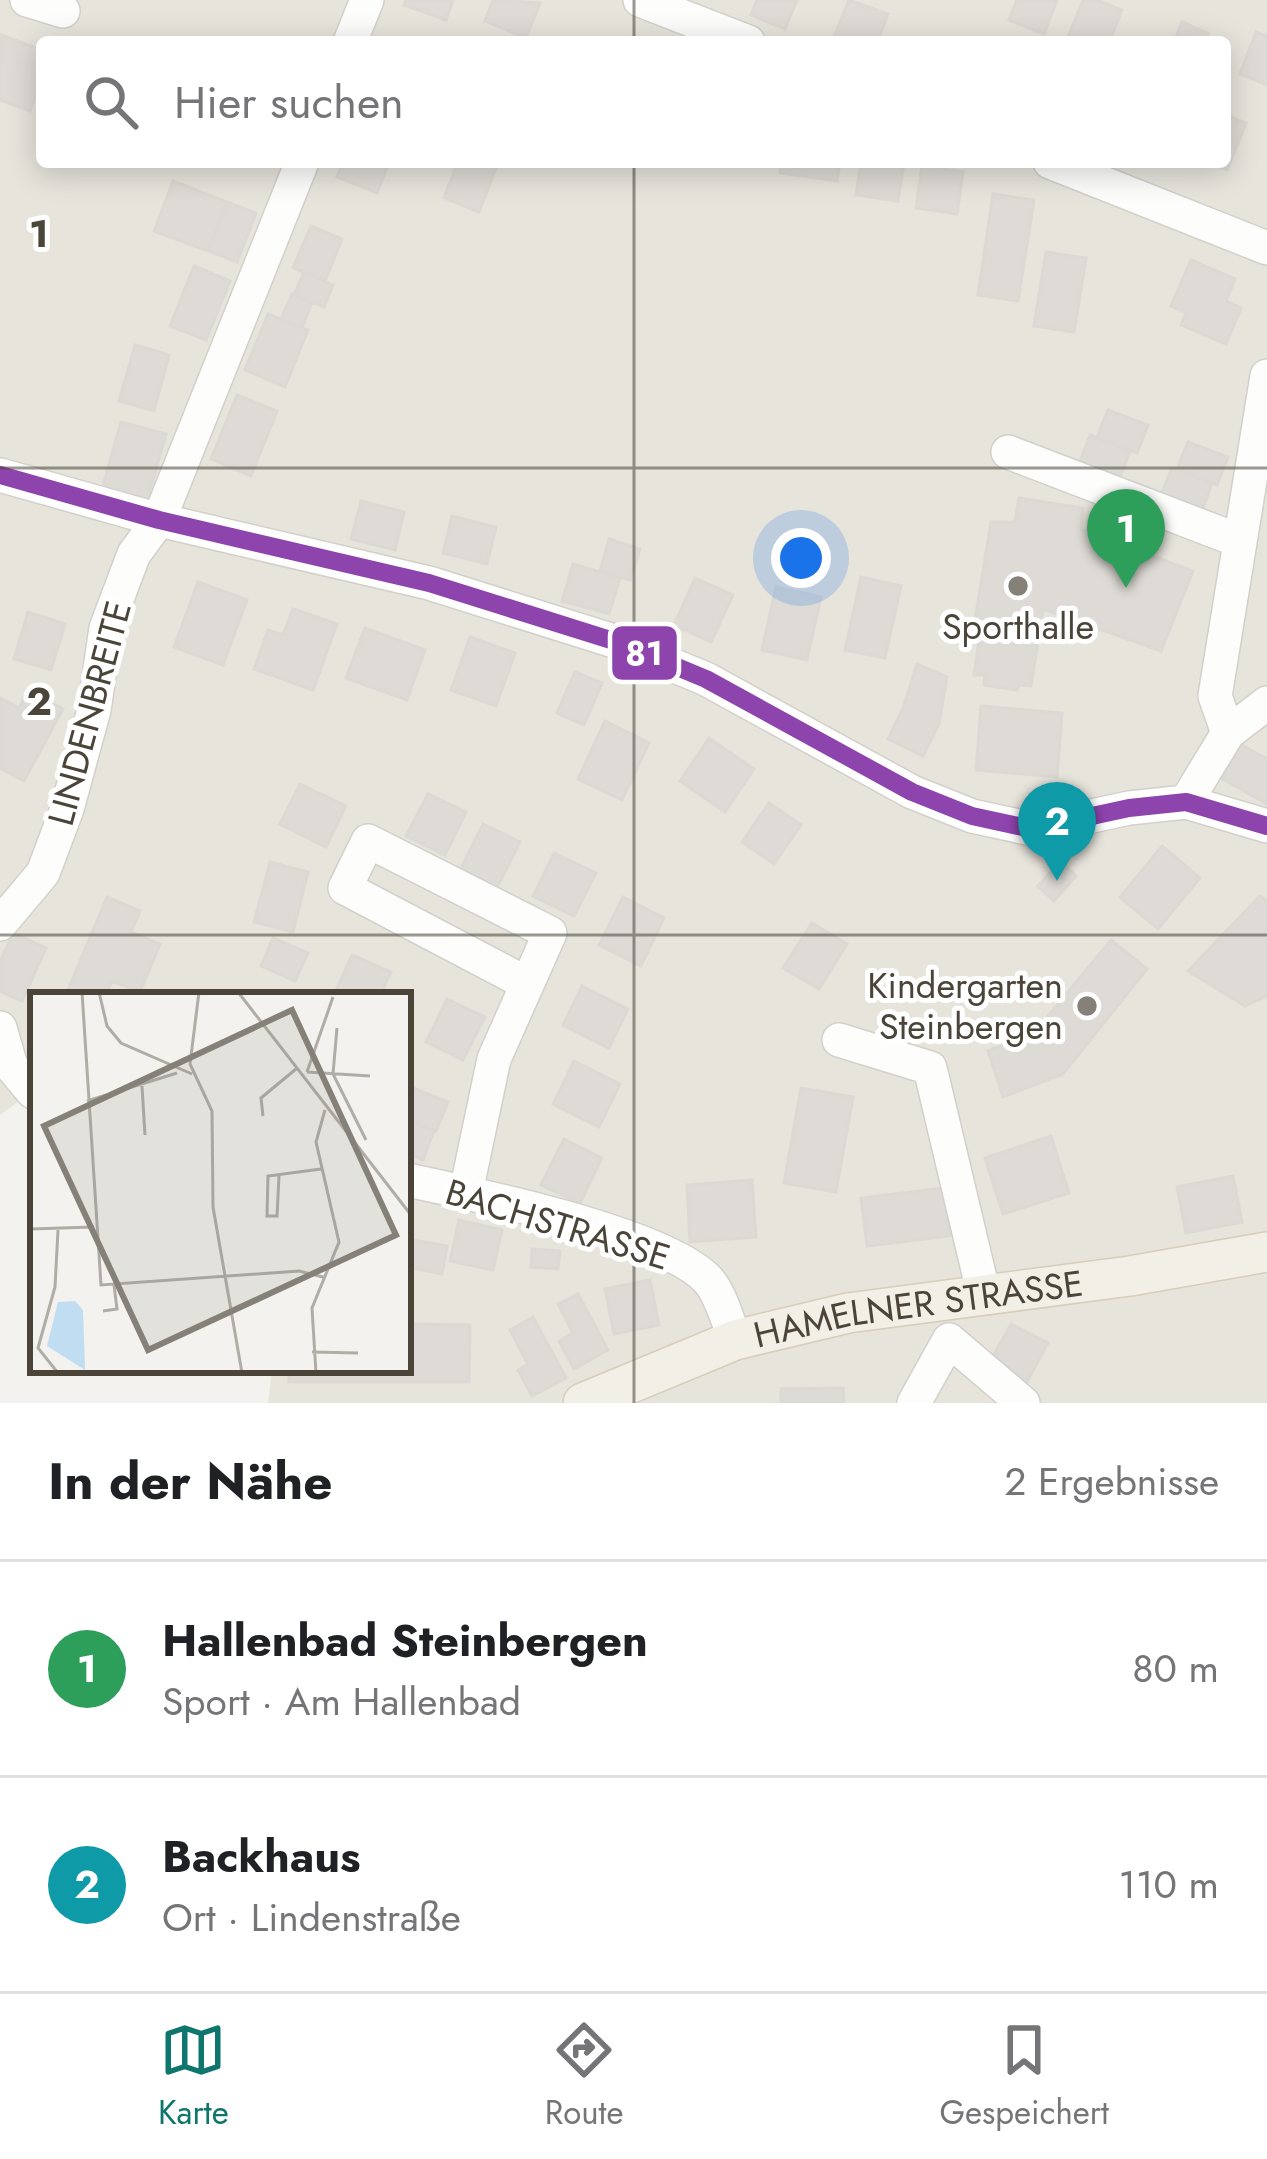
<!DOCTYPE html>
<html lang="de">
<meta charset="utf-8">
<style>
body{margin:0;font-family:Jost,sans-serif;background:#f2f2f2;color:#202124}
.you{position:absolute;left:801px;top:558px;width:42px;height:42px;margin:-30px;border:9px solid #fff;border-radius:50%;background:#1a73e8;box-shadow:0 0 0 18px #1a73e833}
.badge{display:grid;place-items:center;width:78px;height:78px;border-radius:50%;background:#0f766e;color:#fff;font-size:39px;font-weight:700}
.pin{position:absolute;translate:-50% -99px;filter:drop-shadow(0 3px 6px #0008)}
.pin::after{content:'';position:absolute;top:63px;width:42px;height:36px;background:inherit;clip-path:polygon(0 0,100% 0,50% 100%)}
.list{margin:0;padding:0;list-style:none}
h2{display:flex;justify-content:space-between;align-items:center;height:156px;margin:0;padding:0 48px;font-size:51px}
h2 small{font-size:39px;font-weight:400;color:#757577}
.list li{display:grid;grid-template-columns:78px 1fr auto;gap:36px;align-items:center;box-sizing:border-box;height:216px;padding:0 48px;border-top:3px solid #e0e0e0}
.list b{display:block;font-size:45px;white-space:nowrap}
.list p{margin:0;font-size:39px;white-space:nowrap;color:#757577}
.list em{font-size:39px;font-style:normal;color:#757577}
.icon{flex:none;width:66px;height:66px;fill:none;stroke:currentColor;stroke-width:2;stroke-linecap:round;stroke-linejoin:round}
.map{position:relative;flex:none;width:1267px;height:1403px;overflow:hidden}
.search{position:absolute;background:#fff;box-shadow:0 6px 30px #0003;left:36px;right:36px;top:36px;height:132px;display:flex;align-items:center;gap:30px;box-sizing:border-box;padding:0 42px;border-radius:12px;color:#757577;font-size:45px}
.sheet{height:588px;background:#fff}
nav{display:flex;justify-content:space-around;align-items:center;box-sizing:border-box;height:168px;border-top:3px solid #e0e0e0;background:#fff;font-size:33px;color:#757577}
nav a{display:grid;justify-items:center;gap:6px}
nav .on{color:#0f766e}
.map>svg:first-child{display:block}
</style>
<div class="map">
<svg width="1267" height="1403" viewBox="0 0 1267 1403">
<rect width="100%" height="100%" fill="#f4f2ee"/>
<path fill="#e7e4dc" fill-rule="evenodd" d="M0,0H1267V1403H268L272,1370H408V995H33V1102L22,1099L0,1115ZM42,42H1225V162H42Z"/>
<path fill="#dedbd6" stroke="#dcd9d4" stroke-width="3" d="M406,0H453L446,20L404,5Z
M493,0L540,3L526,38L485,21Z
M757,0H797L785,29L751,15Z
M849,0L888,14L877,42H832Z
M1017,0H1057L1044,34L1009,20Z
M1083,0H1097L1122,10L1109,42H1066Z
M1182,22L1208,33L1205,42H1174Z
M1256,32L1267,36V85L1240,74Z
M1,35L42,50V79L30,111L0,100Z
M1225,115L1246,123L1227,170L1207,162H1225Z
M343,162H389L377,193L337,177Z
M458,162H486L497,166L479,212L444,198Z
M781,162H840L837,181L780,173Z
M861,162H904L898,201L856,195Z
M922,166L963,172L957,214L916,208Z
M173,181L227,202L208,251L154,231Z
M993,194L1034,200L1018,301L978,295Z
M227,202L256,213L237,262L209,251Z
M311,226L342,239L325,281L293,268Z
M1046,252L1086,258L1074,332L1034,326Z
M1191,260L1235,279L1226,301L1241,308L1226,344L1181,325L1186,313L1171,306Z
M194,266L230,281L206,340L170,326Z
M304,272L333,285L324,307L294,295Z
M292,294L312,302L302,328L281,319Z
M268,314L308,330L285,387L245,370Z
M135,345L169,355L154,411L119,401Z
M237,395L277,411L251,476L211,459Z
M1108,410L1148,425L1137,453L1097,437Z
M121,422L166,434L147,501L102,489Z
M1090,435L1130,451L1120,478L1080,462Z
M1188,442L1228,457L1217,485L1177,469Z
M1172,468L1212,483L1202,511L1161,495Z
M1019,498L1083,508L1081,529L1193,571L1161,651L1043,609L1031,686L1019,685L1017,690L984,685L985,675H974L980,635L973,632L991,522H1015Z
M361,501L404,512L395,550L351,539Z
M452,516L496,527L487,564L443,553Z
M609,539L640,549L630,580L600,571Z
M573,564L620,578L609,614L562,601Z
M861,577L901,586L885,658L845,650Z
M695,578L733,595L711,642L674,625Z
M198,582L247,600L223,665L174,647Z
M776,587L821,597L807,660L762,650Z
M293,609L337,624L313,690L254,669L268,630L283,635Z
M28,612L65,624L51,670L14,659Z
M365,628L425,650L407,700L346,678Z
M470,637L515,653L496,706L451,690Z
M917,664L947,677L939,724L923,756L888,739L903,708Z
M575,672L602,683L584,725L557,713Z
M28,690L63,709L24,781L0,768V698L19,708Z
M981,706L1062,713L1057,777L976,770Z
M605,721L649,743L622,800L578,779Z
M709,738L754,769L725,812L680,781Z
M1240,744L1267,759V804L1221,778Z
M300,784L346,806L326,847L280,824Z
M428,794L466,812L445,855L406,836Z
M769,803L801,825L774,864L742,842Z
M483,824L520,842L497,888L460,870Z
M1162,846L1200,878L1158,929L1120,897Z
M554,853L596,873L574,916L533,896Z
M1061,861L1076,876L1054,901L1038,886Z
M270,862L308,872L293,932L254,922Z
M1260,896L1267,901V996L1245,1006L1188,971Z
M107,897L140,911L131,932L160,944L140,992L112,981L106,995H66Z
M623,897L664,918L641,966L599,945Z
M812,923L847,944L819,989L783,968Z
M13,933L46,948L22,1001L0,991V962Z
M273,938L308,953L295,981L261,966Z
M1111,940L1147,969L1063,1074L1003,1097L988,1051L1034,1033Z
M352,955L391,972L380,995H334Z
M582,986L628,1009L609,1048L563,1025Z
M447,999L485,1017L463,1060L426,1042Z
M574,1061L620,1084L599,1127L553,1104Z
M408,1086L448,1102L436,1131L408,1120Z
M801,1088L853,1097L836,1192L784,1183Z
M408,1120L434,1130L423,1160L408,1154Z
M1051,1136L1069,1193L1003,1214L985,1158Z
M564,1139L602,1158L580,1203L541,1185Z
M1233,1176L1242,1222L1186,1233L1177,1187Z
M752,1180L756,1237L690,1242L687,1185Z
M944,1188L950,1236L867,1246L861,1198Z
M459,1220L502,1230L493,1270L450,1261Z
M408,1239L447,1246L442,1274L408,1267Z
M532,1249L560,1251L558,1269L531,1267Z
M650,1280L659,1325L614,1334L605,1289Z
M578,1294L608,1350L574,1369L559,1341L573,1333L558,1304Z
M533,1317L566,1378L532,1396L518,1370L528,1364L510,1330Z
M408,1324L470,1325L469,1382H289V1370H408Z
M1011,1324L1048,1343L1027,1382L990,1362Z
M843,1388L844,1403H781V1389Z"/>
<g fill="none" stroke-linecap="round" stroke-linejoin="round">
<defs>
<path id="minor" d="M27,0L63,11
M640,0L748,42
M350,42L367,0
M1050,162L1267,248
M1008,452L1240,541
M0,475L159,520L429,583L617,642L706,679L912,792L972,816L1032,829L1129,808L1186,802L1267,826
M1228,733L1215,696L1267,376
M1186,802L1228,733L1267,703
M0,924L43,873L67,809L94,710L106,628L134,554L159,520L302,162
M0,1028L11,1066L33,1092
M839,1040L930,1068L984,1295
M408,1180C474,1194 666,1234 708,1280C721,1294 728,1322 735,1340
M466,1192L494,1059L550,933L368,841L345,888L526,983
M949,1340L1023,1403
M914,1403L949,1340"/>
<g id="major">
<path id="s1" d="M583,1403L735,1340L848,1313L1130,1276L1267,1252"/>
</g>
</defs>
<use href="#minor" stroke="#d2d0cb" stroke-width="36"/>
<use href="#major" stroke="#d6cebb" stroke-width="42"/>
<use href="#minor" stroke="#fdfdfc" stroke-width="33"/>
<use href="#major" stroke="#f2efe6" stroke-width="39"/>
<defs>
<path id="bus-1" d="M0,475L159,520L429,583L617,642L706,679L912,792L972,816L1032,829L1129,808L1186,802L1267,826"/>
</defs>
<use href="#bus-1" stroke="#fff" stroke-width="27"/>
<use href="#bus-1" stroke="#8e44ad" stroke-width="18"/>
</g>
<path fill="none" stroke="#4b4439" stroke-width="3" stroke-opacity="0.55" d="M634,0V42M634,162V1403M0,468H1267M0,935H1267"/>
<g fill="#868178" stroke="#fff" stroke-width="4.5">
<circle cx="1018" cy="586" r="12"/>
<circle cx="1087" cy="1006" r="12"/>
</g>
<g text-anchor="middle" stroke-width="10" stroke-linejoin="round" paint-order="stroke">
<g font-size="36" fill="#4b4439" stroke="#fff">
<text x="1018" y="639">Sporthalle</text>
<text x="1063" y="998" text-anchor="end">Kindergarten<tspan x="1063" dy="41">Steinbergen</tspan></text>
</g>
<g font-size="36" fill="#4b4439" stroke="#fff">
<text transform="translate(89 713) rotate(-75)" y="13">LINDENBREITE</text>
<text transform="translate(558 1224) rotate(17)" y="13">BACHSTRASSE</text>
<text dy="13" stroke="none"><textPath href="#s1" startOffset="351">HAMELNER STRASSE</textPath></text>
</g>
</g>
<g transform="translate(30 992)">
<rect width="381" height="381" fill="#f4f2ee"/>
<path d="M28,310L45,309L53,318L55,378L17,354Z" fill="#c0ddf1"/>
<path fill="none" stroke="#b0aca6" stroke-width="3" d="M52,0L71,293L269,279L293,285M69,0L77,34L91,51L162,82M169,0L160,72L182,119L183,215L212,381M208,0L381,223M307,36L303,82L336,148M277,80L303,5M277,80L340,84M112,94L115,143M57,109L147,81M233,124L231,106L266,77M249,184L247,224H237L238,184L291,177M0,237L64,235M28,238L25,295L8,356L28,381M73,319L87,317L84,293M282,360L328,361M286,381L282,316L309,250L286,150L295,118"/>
<path fill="#868178" fill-opacity="0.15" stroke="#868178" stroke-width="6" d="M262,18L366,243L118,358L14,134Z"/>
<rect width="381" height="381" fill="none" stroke="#4b4439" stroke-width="6"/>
</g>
<g font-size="39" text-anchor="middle" font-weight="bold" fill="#4b4439" stroke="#fff" stroke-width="10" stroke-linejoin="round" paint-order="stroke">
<text x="39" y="247">1</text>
<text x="39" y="715">2</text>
</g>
<rect stroke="#fff" stroke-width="4.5" x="610" y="624" width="69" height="58" rx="12" fill="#8e44ad"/>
<g font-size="33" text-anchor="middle" font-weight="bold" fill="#fff">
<text x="644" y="665">81</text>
</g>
</svg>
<div class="you"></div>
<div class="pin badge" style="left:1126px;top:588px;background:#2e9e5b">1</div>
<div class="pin badge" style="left:1057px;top:881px;background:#0f9aa8">2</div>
<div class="search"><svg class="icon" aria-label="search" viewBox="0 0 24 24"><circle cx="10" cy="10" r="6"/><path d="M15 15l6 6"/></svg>Hier suchen</div>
</div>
<section class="sheet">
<h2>In der Nähe<small>2 Ergebnisse</small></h2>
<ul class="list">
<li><span class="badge" style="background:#2e9e5b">1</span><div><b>Hallenbad Steinbergen</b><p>Sport · Am Hallenbad</p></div><em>80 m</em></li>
<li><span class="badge" style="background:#0f9aa8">2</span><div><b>Backhaus</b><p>Ort · Lindenstraße</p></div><em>110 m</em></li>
</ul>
</section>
<nav>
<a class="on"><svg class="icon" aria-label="map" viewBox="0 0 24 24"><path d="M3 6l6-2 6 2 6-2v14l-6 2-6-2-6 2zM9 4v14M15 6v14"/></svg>Karte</a>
<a><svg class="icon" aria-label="directions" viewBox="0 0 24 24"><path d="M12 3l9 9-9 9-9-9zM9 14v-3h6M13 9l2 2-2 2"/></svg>Route</a>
<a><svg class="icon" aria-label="saved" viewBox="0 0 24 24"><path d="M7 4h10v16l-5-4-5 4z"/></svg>Gespeichert</a>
</nav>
